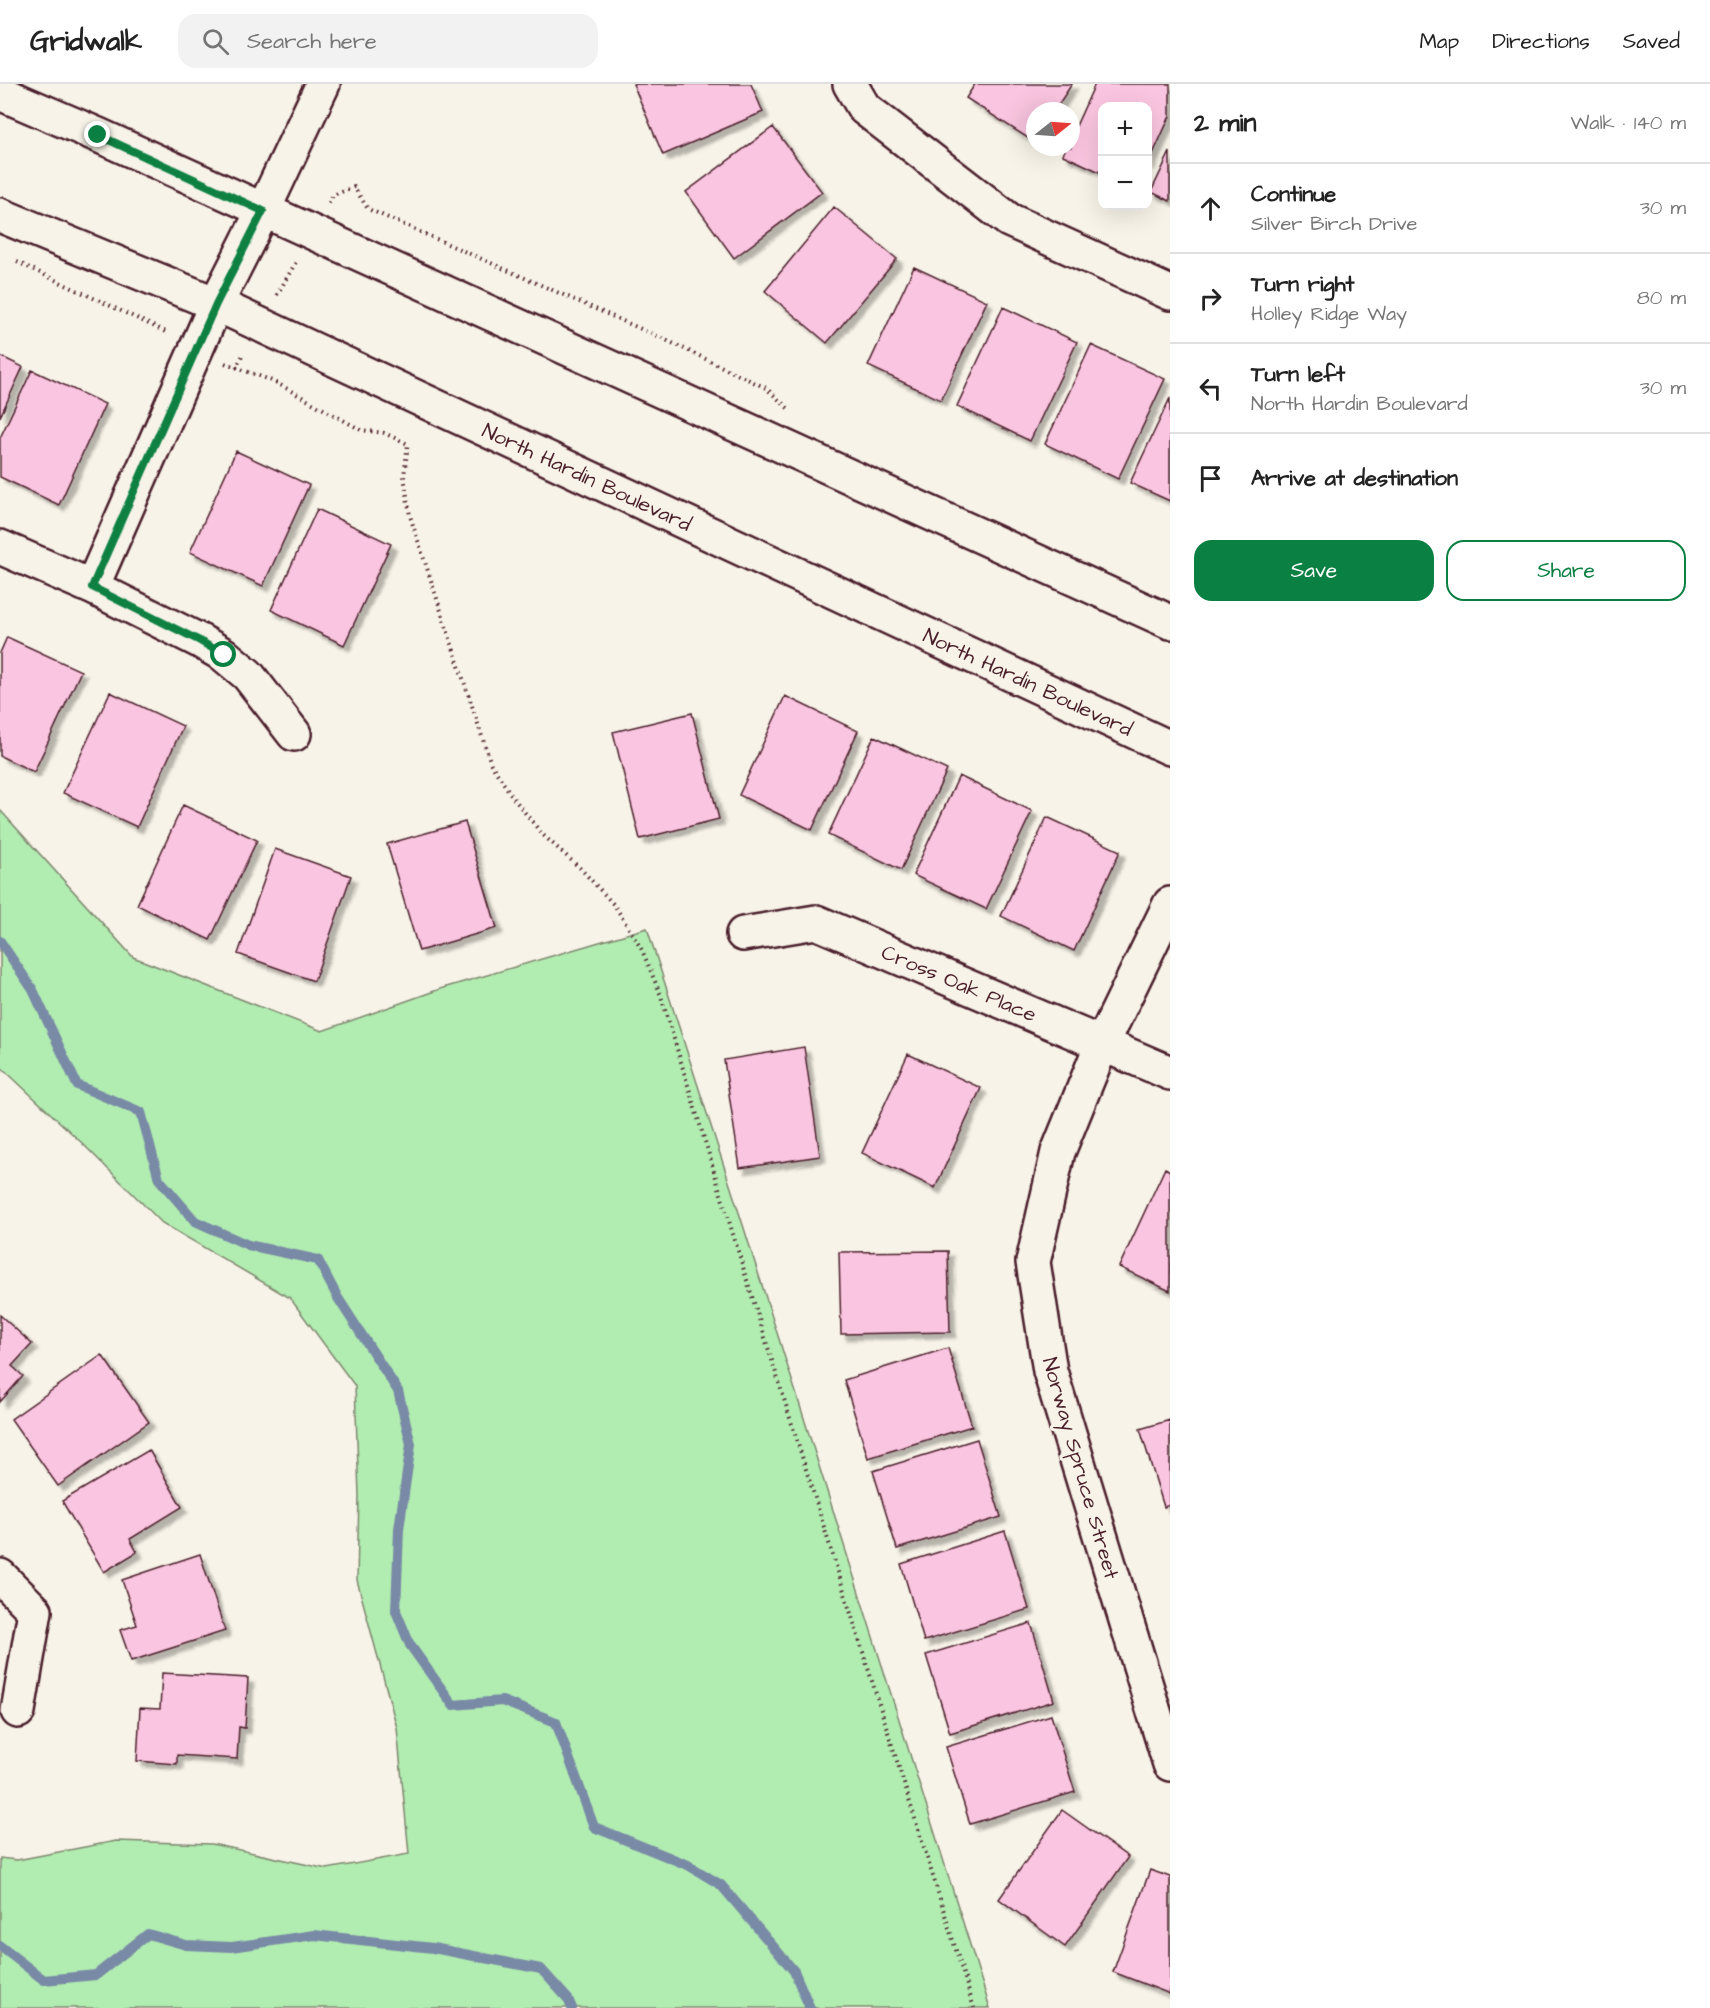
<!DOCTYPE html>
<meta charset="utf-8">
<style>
body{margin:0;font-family:"Architects Daughter",sans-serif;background:#f2f2f2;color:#222}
.controls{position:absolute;right:18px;top:18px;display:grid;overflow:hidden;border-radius:12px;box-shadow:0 6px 24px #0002}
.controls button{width:54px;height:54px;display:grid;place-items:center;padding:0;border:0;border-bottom:2px solid #e0e0e0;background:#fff;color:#222;font:30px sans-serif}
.compass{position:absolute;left:1026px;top:18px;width:54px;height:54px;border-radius:50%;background:#fff;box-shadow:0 6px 24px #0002;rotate:73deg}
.stop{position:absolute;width:18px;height:18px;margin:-14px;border:4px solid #0b8043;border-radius:50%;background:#fff}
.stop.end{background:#0b8043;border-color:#fff;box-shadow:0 2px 6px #0008}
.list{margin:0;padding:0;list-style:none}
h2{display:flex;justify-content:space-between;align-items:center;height:78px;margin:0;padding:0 24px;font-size:26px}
h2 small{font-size:20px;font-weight:400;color:#767676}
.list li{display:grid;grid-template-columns:39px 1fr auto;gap:18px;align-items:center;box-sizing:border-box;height:90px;padding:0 24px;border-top:2px solid #e0e0e0}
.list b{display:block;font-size:22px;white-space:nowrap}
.list p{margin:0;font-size:20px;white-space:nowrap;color:#767676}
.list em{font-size:20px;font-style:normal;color:#767676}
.actions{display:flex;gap:12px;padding:18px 24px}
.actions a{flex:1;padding:14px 0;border:2px solid #0b8043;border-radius:18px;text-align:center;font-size:21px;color:#0b8043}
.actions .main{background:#0b8043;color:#fff}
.icon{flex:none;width:33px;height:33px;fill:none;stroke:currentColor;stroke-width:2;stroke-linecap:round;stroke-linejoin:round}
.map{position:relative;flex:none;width:1170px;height:1924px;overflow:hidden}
header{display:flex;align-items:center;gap:36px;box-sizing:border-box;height:84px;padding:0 30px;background:#fff;border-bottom:2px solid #e0e0e0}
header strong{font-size:28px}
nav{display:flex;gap:33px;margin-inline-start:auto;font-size:21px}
.search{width:420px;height:54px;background:#f2f2f2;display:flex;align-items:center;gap:15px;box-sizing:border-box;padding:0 21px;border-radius:18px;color:#767676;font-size:22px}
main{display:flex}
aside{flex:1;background:#fff}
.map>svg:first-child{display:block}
</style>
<header>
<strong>Gridwalk</strong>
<div class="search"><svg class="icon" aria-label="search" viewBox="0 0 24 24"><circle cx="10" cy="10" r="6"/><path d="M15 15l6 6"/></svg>Search here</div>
<nav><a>Map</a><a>Directions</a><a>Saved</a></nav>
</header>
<main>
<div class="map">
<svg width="1170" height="1924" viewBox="0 0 1170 1924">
<defs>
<filter id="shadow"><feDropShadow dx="5.5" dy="5.5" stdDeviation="1.5" flood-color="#0004"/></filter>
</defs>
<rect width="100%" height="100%" fill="#f7f3e8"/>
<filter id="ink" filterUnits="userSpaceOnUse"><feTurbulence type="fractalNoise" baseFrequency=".0167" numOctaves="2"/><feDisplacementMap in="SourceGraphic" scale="12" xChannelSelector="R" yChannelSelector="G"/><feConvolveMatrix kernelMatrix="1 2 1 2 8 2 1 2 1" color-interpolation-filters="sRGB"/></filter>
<g filter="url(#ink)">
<path fill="#b1ecb1" stroke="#7e866e" stroke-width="1.5" d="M0,726L133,873L322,947L443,904L647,844L743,1141L990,1924H0V1774L17,1776L116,1757L212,1760L327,1785L409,1770L397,1644L357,1496L359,1412L355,1302L290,1214L162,1139L83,1060L0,982Z"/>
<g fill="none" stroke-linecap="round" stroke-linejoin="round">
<path stroke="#798aa6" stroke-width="10" d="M0,857L33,906L77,1001L141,1028L159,1095L195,1137L248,1161L318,1176L338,1214L398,1307L411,1360L399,1445L396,1527L410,1561L453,1621L502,1617L556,1638L594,1743L688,1781L721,1801L794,1887L810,1924
M0,1862L44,1896L96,1891L148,1850L186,1861L232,1863L314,1851L433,1864L541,1885L568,1915L572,1924"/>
</g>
<path fill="#fac5e0" stroke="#4a1f2b" stroke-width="1.5" filter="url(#shadow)" d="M633,0H751L763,28L663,71Z
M975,0H1072L1054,27H1035L1034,58L966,14Z
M1095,0H1170V32L1148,81V22H1102V89L1063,71L1066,63H1071V53Z
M773,43L822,108L734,174L686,108Z
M1170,68V117L1151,108Z
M834,123L897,175L827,259L765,207Z
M914,183L987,217L941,316L868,282Z
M1003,223L1077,258L1030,357L957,322Z
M1091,261L1165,295L1118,395L1045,360Z
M0,272L23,283L0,333Z
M32,286L105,320L59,421L0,393V354Z
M1170,314V417L1130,399Z
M236,367L309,401L263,502L190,468Z
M317,425L391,460L344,561L271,526Z
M7,553L81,587L34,688L0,672V569Z
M110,608L183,642L137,743L63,709Z
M785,612L858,647L812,746L739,711Z
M692,629L719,735L640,755L613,648Z
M874,652L947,686L901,786L828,751Z
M959,692L1032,727L986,825L913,791Z
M183,721L257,756L210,856L137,821Z
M1047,733L1120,767L1074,867L1001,832Z
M465,738L497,844L419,867L387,760Z
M275,765L351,792L314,897L238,870Z
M804,963L820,1072L740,1084L724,976Z
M908,970L981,1004L935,1104L862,1069Z
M1165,1084L1170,1087V1207L1119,1183Z
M948,1167L950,1248L841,1250L839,1168Z
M0,1231L32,1260L12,1282L23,1292L0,1318Z
M948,1264L972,1342L868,1374L844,1296Z
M102,1271L149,1338L58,1402L11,1335Z
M1170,1336V1421L1164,1423L1140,1345Z
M977,1355L1001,1433L897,1465L873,1387Z
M149,1366L182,1423L130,1455L137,1468L104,1488L62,1417Z
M1005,1447L1029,1525L924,1557L901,1480Z
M200,1470L225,1547L131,1577L120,1546L137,1541L122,1496Z
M1031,1539L1054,1617L950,1649L926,1571Z
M162,1589L248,1594L245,1644L239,1643L237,1675L177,1671V1680L137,1677L140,1624L160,1625Z
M1051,1631L1075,1708L970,1740L946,1663Z
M1062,1726L1128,1773L1065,1863L999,1815Z
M1150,1786L1170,1793V1910L1113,1888Z"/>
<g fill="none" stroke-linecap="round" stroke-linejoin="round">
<defs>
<path id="minor" d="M850,0L864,24L1009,136L1170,209
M0,463L92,503L200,557L224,571L248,591L294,650
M92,503L216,220
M1170,820L1102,960L1058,1068L1033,1178L1050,1287L1170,1680
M743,850L816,838L1170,989
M0,1492L35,1527L18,1627"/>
<path id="tertiary" d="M0,9L98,51L1170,538
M0,131L216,220L1170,664
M216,220L263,127L323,0"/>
</defs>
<use href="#minor" stroke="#4a1f2b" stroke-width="38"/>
<use href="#tertiary" stroke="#4a1f2b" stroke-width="38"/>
<path stroke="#4a1f2b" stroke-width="4" stroke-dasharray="1.5 4.5" stroke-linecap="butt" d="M329,119L333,111L354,103L368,125L666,256L766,304L790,326
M17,178L168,249
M277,211L296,178
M225,279L275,298L361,346L384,349L408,360L404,392L410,432L491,680L514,715L542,750L580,784L615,822L642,866L661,912L746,1193L974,1924
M236,284L244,269"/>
<use href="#minor" stroke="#f7f3e8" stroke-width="33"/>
<use href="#tertiary" stroke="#f7f3e8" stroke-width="33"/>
</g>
</g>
<g fill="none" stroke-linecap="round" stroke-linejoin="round" filter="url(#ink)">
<path stroke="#0b8043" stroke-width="8" d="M98,51L263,127L216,220L92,503L200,557L224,571"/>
</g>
<g text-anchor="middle" stroke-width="6" stroke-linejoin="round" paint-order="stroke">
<g font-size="21" fill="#4a1f2b" stroke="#f7f3e8">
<text transform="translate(587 393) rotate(25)" y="7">North Hardin Boulevard</text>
<text transform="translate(1028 598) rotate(25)" y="7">North Hardin Boulevard</text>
<text transform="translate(959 899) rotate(23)" y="7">Cross Oak Place</text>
<text transform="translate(1081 1384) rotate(74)" y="7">Norway Spruce Street</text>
</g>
</g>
</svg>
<div class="controls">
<button>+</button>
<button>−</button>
</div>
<svg class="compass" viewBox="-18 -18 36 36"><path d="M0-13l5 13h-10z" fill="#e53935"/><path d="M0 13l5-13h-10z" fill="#767676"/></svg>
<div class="stop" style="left:224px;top:571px"></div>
<div class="stop end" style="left:98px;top:51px"></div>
</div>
<aside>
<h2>2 min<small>Walk · 140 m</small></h2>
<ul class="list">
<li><svg class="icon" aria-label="ahead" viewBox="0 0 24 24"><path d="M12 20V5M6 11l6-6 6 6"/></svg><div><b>Continue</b><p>Silver Birch Drive</p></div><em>30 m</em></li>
<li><svg class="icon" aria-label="right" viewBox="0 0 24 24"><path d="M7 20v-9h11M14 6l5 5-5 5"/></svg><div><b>Turn right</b><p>Holley Ridge Way</p></div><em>80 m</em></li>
<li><svg class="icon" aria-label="left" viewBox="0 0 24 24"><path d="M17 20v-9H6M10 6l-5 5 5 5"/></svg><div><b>Turn left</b><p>North Hardin Boulevard</p></div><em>30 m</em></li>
<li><svg class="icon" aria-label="arrive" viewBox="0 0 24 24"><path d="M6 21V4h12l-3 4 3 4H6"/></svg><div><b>Arrive at destination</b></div></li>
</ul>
<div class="actions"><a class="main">Save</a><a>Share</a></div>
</aside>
</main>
